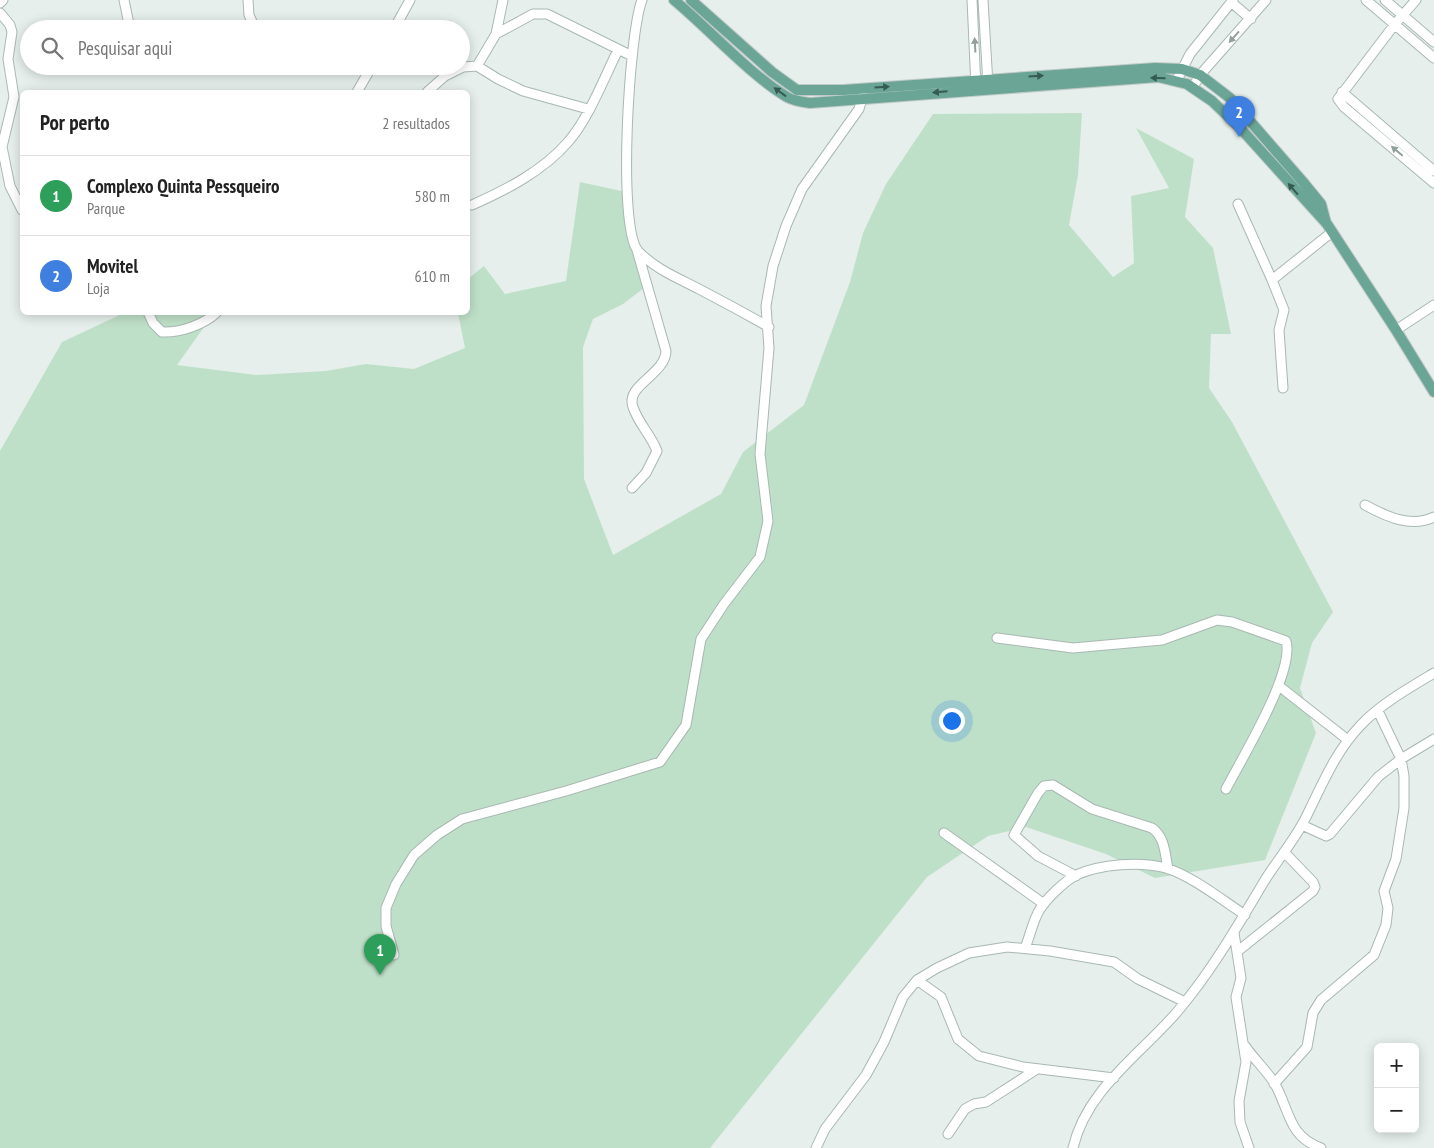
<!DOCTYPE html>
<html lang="pt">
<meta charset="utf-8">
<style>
body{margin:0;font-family:"PT Sans Narrow",sans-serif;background:#f2f2f2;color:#222}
.controls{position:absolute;right:15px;bottom:15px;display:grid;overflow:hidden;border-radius:8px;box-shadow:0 2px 12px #0003}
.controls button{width:45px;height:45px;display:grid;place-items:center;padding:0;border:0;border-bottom:1px solid #e0e0e0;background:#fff;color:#222;font:25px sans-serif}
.you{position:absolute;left:951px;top:720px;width:18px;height:18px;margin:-12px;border:4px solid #fff;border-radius:50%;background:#1a73e8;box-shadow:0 0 0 8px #1a73e833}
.badge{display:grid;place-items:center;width:32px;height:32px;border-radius:50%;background:#7c3aed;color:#fff;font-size:16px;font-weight:700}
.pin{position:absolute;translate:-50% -41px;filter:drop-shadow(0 1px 2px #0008)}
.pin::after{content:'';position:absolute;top:26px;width:18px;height:15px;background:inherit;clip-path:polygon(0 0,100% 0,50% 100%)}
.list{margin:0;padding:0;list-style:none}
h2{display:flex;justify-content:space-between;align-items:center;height:65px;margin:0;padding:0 20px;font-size:21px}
h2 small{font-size:16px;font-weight:400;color:#767676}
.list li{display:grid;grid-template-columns:32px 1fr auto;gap:15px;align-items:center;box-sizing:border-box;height:80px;padding:0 20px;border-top:1px solid #e0e0e0}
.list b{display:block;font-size:19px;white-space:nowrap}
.list p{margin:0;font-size:16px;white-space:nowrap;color:#767676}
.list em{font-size:16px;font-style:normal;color:#767676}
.icon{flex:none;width:28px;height:28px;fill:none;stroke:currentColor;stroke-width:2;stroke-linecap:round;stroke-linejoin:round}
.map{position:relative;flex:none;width:1434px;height:1148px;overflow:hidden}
.search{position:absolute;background:#fff;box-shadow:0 2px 12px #0003;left:20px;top:20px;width:450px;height:55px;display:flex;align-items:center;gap:12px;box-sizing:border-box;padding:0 18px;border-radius:28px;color:#767676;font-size:19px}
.panel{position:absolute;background:#fff;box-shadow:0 2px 12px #0003;left:20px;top:90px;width:450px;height:225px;border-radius:8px}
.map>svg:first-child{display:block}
</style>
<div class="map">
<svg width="1434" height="1148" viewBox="0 0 1434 1148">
<rect width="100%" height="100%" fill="#e6efeb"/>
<path fill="#bfe0c8" d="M1082,113L1078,175L1069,225L1113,277L1134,263L1131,196L1169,188L1136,128L1194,159L1185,217L1213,248L1231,334H1211L1209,388L1232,422L1333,612L1312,643L1300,688L1316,733L1265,860L1155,878L1106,854L1026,827L988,836L927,877L710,1148H0V451L62,342L124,313H214L177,365L257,375L326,371L366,364L414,369L465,348L458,313L468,312V279L484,266L505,294L566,281L580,182L626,192L648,285L623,304L593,319L583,347L584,479L613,555L721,494L743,452L804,405L850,282L863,233L886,184L933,114Z"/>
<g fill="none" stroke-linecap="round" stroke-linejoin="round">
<defs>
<path id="minor" d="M124,0L130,29
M248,0L249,15L254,26
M642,0C629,33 617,226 638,251C655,269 678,278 699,289C722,301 746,314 769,327
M972,0L976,87
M983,0L988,85
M1366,0L1434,58
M1385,0L1434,42
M1416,0L1395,24L1338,99L1344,107L1434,183
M1231,2L1251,19
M0,3L3,0
M0,13L10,25L12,32L8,59L14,97L2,147L10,186L22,210
M394,29L410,0
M496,34L533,14H547L632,56
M477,66L496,34L503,0
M1177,80L1190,54L1233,0
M1193,87L1200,75L1266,0
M357,92L372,66
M427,92L445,76L463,67L477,66L498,79L523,91L588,109
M1342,92L1434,171
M1238,204L1272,280L1332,232
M472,205C506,190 543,171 568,142C589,118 604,78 618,50
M1272,280L1284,310L1279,330L1283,388
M148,312L153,323L162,332C179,333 204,325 217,312
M1396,330L1434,305
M632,488L646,473L657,451C651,435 638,423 633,407C625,385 665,375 666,351L637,250
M1365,505C1387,517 1411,528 1434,517
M997,638L1073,648L1162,640L1217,620L1232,622L1286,641C1295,672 1242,758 1226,789
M1279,686L1348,740
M1302,825L1326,836L1330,834L1378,777L1401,759L1434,739
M944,833L1044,904
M1076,876L1038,856L1014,835L1038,793L1044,786L1053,785L1092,809L1152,828C1165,837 1165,854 1168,869
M1234,933L1241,978L1236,997L1246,1062L1239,1101L1240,1122L1249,1148
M1025,948C1030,936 1033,920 1040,909C1048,897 1064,882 1076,875C1101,864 1140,861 1166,868C1192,876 1222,900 1245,915
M1238,951L1313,891L1315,887L1313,882L1284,852
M394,955L386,926V908L396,884L414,855L437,835L462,819L566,791L660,762L686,725L701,639L724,604L760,557L768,521L760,454L769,348L766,306L773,266L786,226L802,189L859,109L863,94
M917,980L941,997L958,1039L979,1056L1023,1067L1114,1078
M1245,1046C1254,1059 1267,1071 1275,1084C1290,1111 1288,1136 1321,1148
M1274,1084L1307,1047L1313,1013L1321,1000L1374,955L1386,925L1388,908L1384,891L1396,859L1404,808V776L1401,759L1378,711
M948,1134L965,1109L974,1104L986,1102L1037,1069
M816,1148L825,1129L866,1075L884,1042L903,997L917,980L937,968L969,953L1007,947L1050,951L1114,962L1138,979L1185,1002
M1073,1148C1086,1090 1140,1055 1177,1012C1212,971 1238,925 1265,880C1277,861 1292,843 1303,823C1320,790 1334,753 1360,726C1379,705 1409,688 1434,673"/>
<path id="major" d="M674,0C710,30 749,74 787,97C794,101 802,102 810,103L1158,77L1187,84L1212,101L1242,130L1327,224L1396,330L1434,392
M691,0L772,72L797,90H843L1155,68L1182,69L1200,75L1230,98L1303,182L1321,204L1326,223"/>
</defs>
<use href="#minor" stroke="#a8b8b2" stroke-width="11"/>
<use href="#major" stroke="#c2cac8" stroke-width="12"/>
<use href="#minor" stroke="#fff" stroke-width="9"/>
<use href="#major" stroke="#6aa596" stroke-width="10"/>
</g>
<defs><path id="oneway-solid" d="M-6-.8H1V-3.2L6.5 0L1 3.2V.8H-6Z" transform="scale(1.25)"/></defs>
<g fill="#92a09c">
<use href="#oneway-solid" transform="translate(1234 37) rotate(132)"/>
<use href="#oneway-solid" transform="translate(975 45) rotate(-93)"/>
<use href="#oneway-solid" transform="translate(1397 151) rotate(-140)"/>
</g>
<g fill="#365b51">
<use href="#oneway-solid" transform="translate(1036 76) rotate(-3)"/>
<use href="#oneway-solid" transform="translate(1158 78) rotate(-178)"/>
<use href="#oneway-solid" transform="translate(882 87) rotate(-4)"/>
<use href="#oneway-solid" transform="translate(780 92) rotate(-144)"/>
<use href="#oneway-solid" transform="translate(940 92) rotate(175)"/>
<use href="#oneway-solid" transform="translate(1293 189) rotate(-131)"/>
</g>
</svg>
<div class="controls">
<button>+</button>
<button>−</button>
</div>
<div class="you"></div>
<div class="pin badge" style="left:380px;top:975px;background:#2e9e5b">1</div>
<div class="pin badge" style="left:1239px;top:137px;background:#3f7fe0">2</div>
<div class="search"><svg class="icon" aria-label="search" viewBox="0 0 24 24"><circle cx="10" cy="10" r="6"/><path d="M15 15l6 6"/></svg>Pesquisar aqui</div>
<section class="panel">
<h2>Por perto<small>2 resultados</small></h2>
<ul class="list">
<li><span class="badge" style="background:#2e9e5b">1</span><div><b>Complexo Quinta Pessqueiro</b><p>Parque</p></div><em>580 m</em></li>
<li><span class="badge" style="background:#3f7fe0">2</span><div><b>Movitel</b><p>Loja</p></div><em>610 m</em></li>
</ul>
</section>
</div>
